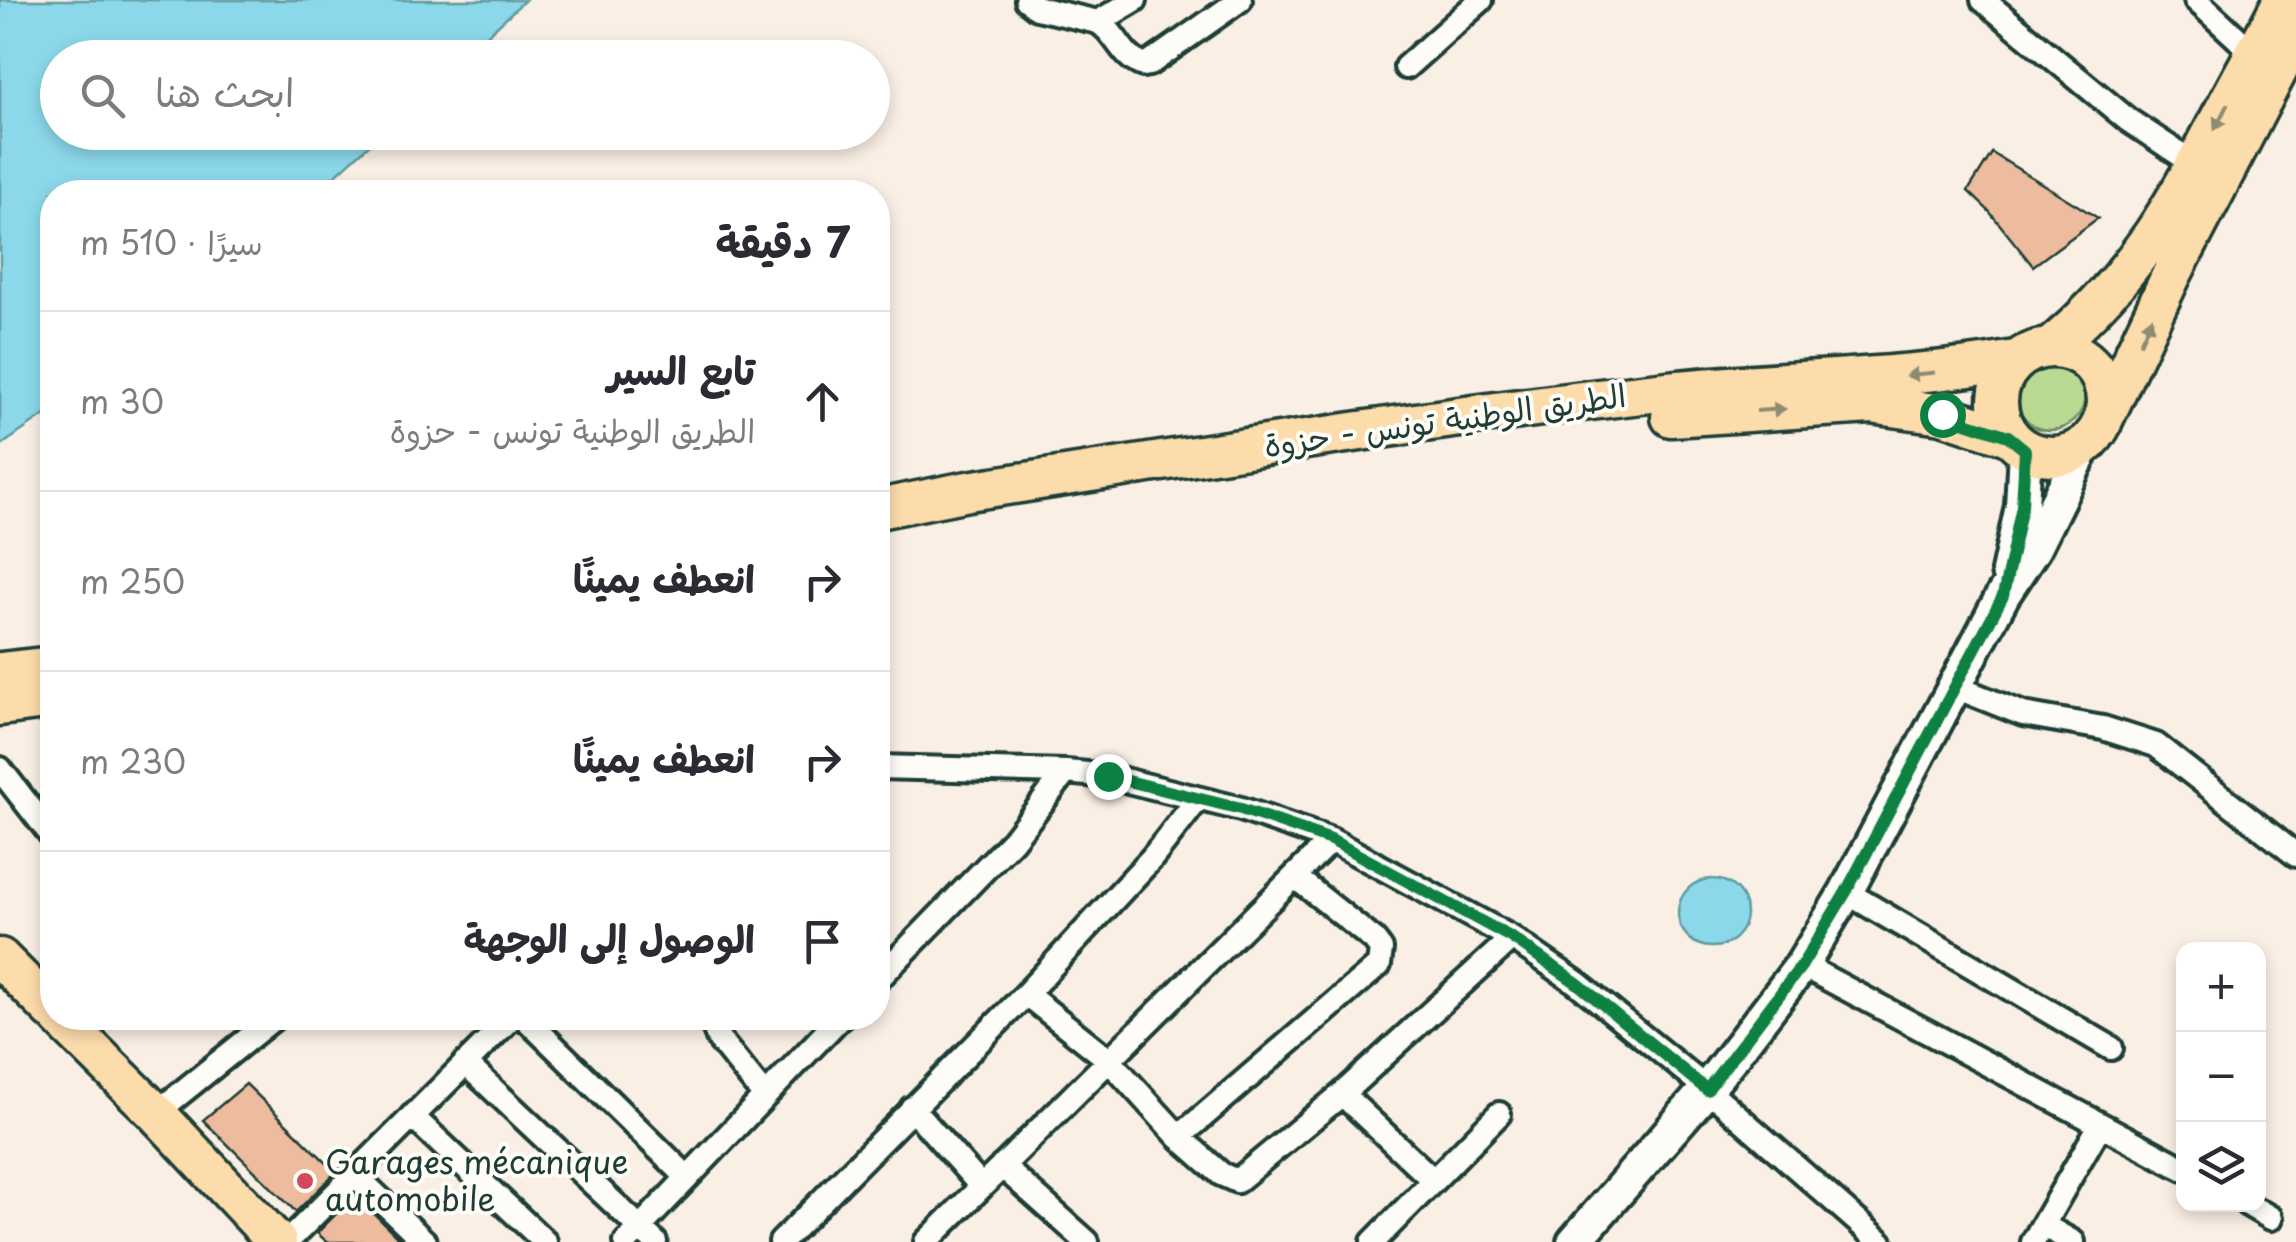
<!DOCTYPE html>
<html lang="ar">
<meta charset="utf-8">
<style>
body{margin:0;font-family:"Playpen Sans","Playpen Sans Arabic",sans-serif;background:#f7f7f7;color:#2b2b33;direction:rtl}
.controls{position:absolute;right:30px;bottom:30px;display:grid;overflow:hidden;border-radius:20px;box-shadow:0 5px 15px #0003}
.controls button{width:90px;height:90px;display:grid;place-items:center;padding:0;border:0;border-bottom:2px solid #e1e1e2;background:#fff;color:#2b2b33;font:50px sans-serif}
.stop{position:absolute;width:30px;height:30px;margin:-22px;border:8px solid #0b8043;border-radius:50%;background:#fff}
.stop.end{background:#0b8043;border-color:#fff;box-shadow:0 2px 10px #0008}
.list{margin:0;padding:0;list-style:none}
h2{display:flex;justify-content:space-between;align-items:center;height:130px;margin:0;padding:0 40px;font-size:42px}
h2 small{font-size:32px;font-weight:400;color:#7c7c81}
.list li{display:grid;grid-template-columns:65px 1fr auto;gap:30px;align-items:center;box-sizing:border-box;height:180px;padding:0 40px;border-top:2px solid #e1e1e2}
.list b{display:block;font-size:38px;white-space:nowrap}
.list p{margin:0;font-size:32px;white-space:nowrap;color:#7c7c81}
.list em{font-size:32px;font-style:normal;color:#7c7c81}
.icon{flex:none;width:55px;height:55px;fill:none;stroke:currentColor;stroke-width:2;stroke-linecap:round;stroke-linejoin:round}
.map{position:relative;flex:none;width:2296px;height:1242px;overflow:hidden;direction:ltr}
.search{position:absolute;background:#fff;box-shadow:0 5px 15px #0003;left:40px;top:40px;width:850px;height:110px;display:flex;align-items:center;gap:25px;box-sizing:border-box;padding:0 35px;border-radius:55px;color:#7c7c81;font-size:38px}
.panel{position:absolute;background:#fff;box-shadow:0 5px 15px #0003;left:40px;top:180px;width:850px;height:850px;border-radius:40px;direction:rtl}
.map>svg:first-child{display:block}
</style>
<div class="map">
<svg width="2296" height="1242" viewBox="0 0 2296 1242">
<rect width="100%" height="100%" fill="#faefe5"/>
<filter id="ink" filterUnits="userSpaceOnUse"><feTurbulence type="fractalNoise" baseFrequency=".01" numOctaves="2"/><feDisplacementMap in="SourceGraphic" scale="20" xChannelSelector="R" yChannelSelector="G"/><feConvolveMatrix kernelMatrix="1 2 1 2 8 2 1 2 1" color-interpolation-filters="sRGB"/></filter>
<g filter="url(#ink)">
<path fill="#bad992" stroke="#6c8b63" stroke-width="2.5" d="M2015 395a35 35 0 1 1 70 0a35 35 0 1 1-70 0Z"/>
<path fill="#8bd8ea" stroke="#609aa1" stroke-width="2.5" d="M0,0H525L463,57L58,58V132L382,133L317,192H52V410L0,446Z
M1678 913a34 34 0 1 1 68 0a34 34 0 1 1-68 0Z"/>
<path fill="#edbc9e" stroke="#1f3d34" stroke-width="2.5" d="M1992,153L2098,218L2033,266L1989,211L1968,191Z
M246,1084L336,1172L296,1212L203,1120Z
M355,1195L403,1242H327L317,1233Z"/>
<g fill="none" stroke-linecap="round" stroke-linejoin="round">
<defs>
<path id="street" d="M1027,0L1037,8L1098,22C1117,33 1121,57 1143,65L1149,64L1240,0
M1983,0L2128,120L2196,165
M2196,0L2263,62
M1098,22L1135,0
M1406,67L1481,0
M1953,686L2023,714L2103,728L2156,745L2296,855
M878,767L1066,772L1108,776L1241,809L1331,840L1512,938L1577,983L1707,1089L1881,1242
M0,769L52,836
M1846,892L2111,1048
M1802,965L2184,1169
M878,979L1013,840L1066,772
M1026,994L1109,1060L1179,1137L1221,1174L1237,1181L1342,1094L1512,938
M525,1018L687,1177
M711,1018L718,1038L764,1095
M465,1063L655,1242
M1342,1094L1433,1180
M912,1108L981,1186
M156,1113L274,1018
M412,1116L545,1242
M1179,1137L1379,965L1381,949L1374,940L1295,877
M1002,1166L1087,1242
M353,1173L425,1242
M2247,1204L2271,1218
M2043,1225L2073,1242
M287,1242L511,1018
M626,1242L840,1018
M781,1242L1026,994L1152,858L1198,799
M926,1242L1331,840
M1373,1242L1499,1114
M2033,1242L2099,1127"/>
<path id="secondary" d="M2008,572L2022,506L2025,450
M1574,1242L1707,1089L1802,965L1846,892L2003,595L2034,548L2085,445"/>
<path id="primary" d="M2051,347C2138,275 2178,199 2229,101C2247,67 2266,34 2283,0
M1998 402a54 54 0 1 1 108 0a54 54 0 1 1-108 0Z
M1671,417L1871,404L1942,414L2008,436
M2104,418L2171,276L2296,35
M878,509L968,491C1201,455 1434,417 1668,391C1784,379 1901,380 2016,360
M0,672L52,666
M0,706L52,699
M0,958L52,1010
M60,1018L156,1113L277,1242"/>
</defs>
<use href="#street" stroke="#1f3d34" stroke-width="30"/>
<use href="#secondary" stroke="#1f3d34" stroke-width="40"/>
<use href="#primary" stroke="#1f3d34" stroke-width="45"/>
<use href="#street" stroke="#fdfcf7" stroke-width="22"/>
<use href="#secondary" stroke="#fdfcf7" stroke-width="32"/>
<use href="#primary" stroke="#fddcac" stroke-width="38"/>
</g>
<defs><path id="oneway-solid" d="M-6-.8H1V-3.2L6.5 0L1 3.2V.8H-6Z" transform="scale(2.5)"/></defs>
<g fill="#8e8c70">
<use href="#oneway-solid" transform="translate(2221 117) rotate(117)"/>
<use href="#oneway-solid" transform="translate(2146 330) rotate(-65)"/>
<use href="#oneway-solid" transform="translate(1920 374) rotate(174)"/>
<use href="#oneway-solid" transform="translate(1771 410) rotate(-4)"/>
</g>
</g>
<g fill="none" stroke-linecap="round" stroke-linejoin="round" filter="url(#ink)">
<path stroke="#0b8043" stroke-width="12" d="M1108,776L1241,809L1331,840L1512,938L1577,983L1707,1090L1802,965L1846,892L2003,596L2022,506L2025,450L2008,436L1942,414"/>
</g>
<circle fill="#d1495b" stroke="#fdfcf7" stroke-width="4" cx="305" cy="1181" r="10"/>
<g text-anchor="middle" stroke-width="8" stroke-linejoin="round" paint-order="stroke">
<g font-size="32" fill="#1f3d34" stroke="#fdfcf7">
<text transform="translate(1445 421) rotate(-8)" y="11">الطريق الوطنية تونس - حزوة</text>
</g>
<g font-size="32" fill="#1f3d34" stroke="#fdfcf7" text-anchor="start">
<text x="325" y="1174">Garages mécanique<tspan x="325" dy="37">automobile</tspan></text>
</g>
</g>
</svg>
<div class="controls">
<button>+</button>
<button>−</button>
<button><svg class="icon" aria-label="layers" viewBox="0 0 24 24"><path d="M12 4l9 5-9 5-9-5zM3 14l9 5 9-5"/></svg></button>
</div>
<div class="stop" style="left:1942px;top:414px"></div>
<div class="stop end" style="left:1108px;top:776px"></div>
<div class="search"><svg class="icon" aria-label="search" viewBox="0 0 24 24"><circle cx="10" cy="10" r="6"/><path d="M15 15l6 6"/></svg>ابحث هنا</div>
<section class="panel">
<h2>7 دقيقة<small>سيرًا · 510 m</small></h2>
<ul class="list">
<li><svg class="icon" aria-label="ahead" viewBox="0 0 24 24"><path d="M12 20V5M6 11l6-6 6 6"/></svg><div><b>تابع السير</b><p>الطريق الوطنية تونس - حزوة</p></div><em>30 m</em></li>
<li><svg class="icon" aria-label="right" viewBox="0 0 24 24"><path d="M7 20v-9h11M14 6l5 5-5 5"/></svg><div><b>انعطف يمينًا</b></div><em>250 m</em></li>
<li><svg class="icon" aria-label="right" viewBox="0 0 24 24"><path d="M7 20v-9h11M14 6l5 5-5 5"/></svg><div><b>انعطف يمينًا</b></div><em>230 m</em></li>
<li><svg class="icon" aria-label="arrive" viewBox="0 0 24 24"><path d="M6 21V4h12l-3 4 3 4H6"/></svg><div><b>الوصول إلى الوجهة</b></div></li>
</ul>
</section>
</div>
